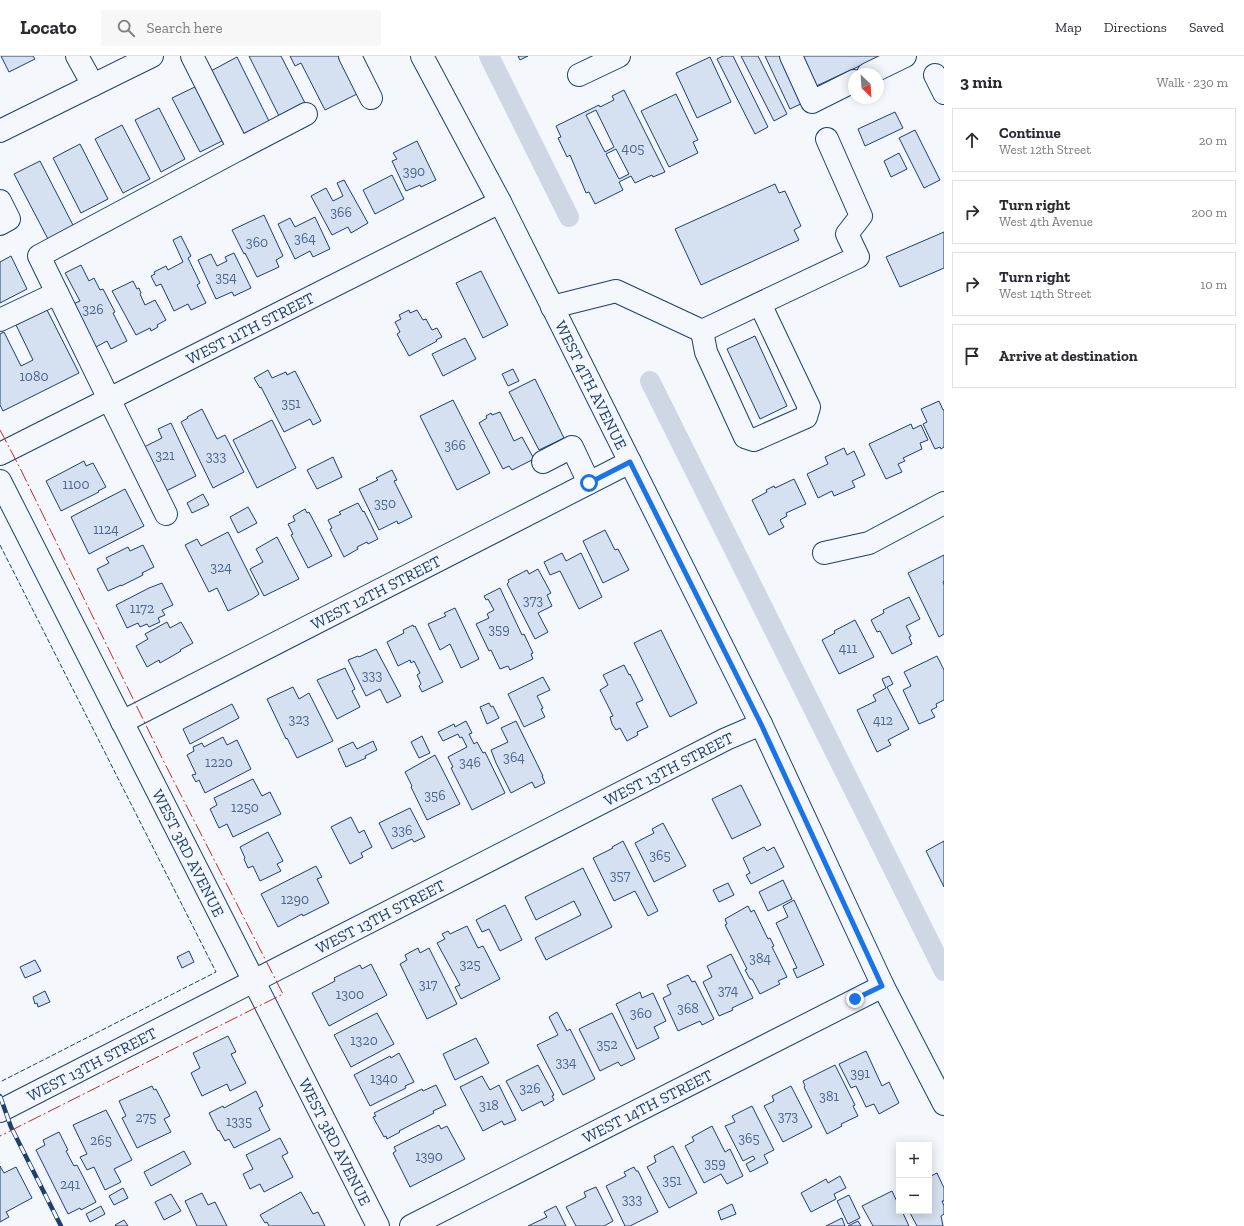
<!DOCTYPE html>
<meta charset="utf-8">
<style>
body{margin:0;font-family:"Zilla Slab",serif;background:#f7f7f7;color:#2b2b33}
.controls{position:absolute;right:12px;bottom:12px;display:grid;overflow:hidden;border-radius:0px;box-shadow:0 2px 10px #0003}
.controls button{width:36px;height:36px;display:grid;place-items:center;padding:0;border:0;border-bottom:1px solid #e1e1e2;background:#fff;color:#2b2b33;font:20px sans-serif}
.compass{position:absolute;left:848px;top:12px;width:36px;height:36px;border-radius:50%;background:#fff;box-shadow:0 2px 10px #0003;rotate:155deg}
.stop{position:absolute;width:12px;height:12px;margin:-9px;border:3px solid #1a73e8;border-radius:50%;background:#fff}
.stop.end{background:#1a73e8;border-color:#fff;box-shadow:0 1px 4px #0008}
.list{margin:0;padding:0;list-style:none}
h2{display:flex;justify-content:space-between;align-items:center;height:52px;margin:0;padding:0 16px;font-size:17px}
h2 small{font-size:13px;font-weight:400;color:#7c7c81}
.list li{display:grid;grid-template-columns:26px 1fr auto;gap:12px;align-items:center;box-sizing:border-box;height:64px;margin:0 8px 8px;padding:0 8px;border:1px solid #e1e1e2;border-radius:0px}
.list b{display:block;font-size:15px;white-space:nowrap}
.list p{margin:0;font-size:13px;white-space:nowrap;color:#7c7c81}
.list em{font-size:13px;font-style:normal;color:#7c7c81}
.icon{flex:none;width:22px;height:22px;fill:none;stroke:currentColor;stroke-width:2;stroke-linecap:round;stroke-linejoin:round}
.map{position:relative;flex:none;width:944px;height:1170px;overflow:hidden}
header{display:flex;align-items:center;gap:24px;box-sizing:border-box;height:56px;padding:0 20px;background:#fff;border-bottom:1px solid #e1e1e2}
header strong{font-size:19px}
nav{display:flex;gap:22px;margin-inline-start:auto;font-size:14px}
.search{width:280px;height:36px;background:#f7f7f7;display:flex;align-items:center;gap:10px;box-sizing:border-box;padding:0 14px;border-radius:0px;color:#7c7c81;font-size:15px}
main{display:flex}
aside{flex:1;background:#fff}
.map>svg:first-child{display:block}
</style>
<header>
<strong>Locato</strong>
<div class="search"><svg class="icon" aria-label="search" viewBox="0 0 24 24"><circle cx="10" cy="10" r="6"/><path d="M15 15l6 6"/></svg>Search here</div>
<nav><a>Map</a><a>Directions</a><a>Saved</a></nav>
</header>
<main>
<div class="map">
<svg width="944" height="1170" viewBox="0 0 944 1170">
<rect width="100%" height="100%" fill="#f4f7fb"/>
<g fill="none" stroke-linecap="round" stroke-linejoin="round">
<path stroke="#cfd7e4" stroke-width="20" d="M489,0L569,161
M650,325L944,915"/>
</g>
<path fill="#d5e0f0" stroke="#1d3f73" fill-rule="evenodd" d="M1,0H33L35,3L9,16Z
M249,0H281L305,47L279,60Z
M290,0H343L361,36L325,54L301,7L295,10Z
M518,0H528L520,4Z
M723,0H733L768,71L755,78L717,3Z
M741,0H758L787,58L774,65Z
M765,0H782L805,46L790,53Z
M796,0H881L812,32Z
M237,1L270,67L241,81L209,16Z
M710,1L731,46L697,62L676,17Z
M199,29L226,83L200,96L172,42Z
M624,34L665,116L653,121L652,119L635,127L631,120L619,126L623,134L595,148L589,136L586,137L570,99L567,101L558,82L561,81L556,70L599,49L600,51L614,44L612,40ZM596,54L614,91L605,96L586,59ZM616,93L629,118L619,123L606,98Z
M676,38L698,84L693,86L698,97L669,111L641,55Z
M159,52L185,103L161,116L135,64Z
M895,56L903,72L865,90L858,73Z
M122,69L150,123L123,137L95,83Z
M915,74L940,124L924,132L899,82Z
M417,85L436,124L421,131L420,129L406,135L392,105L397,103L393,97Z
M80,88L108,143L81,157L53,102Z
M899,97L907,113L891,121L884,105Z
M40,105L74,171L49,185L14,118Z
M392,119L404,143L375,158L363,134Z
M344,124L368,167L351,177L348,171L332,179L311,140L326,132L333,145L343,140L337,127Z
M775,128L779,137L785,135L801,170L794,174L799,184L701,229L675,173Z
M264,159L283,200L276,204L279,211L257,221L245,197L244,198L232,174Z
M315,161L330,193L313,201L310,195L295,203L278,168L290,162L295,171Z
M944,176V212L900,231L886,201Z
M181,180L191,200L188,202L200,227L197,229L206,247L191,254L188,248L174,255L161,228L156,230L151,220L155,218L154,216L166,210L168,214L183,206L173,184Z
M234,197L251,232L234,240L232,236L216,243L198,204L211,198L217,210L227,205L225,201Z
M11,200L27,233L0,247V206Z
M81,209L89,225L94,222L100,234L103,233L115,256L113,257L127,285L111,293L107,285L94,292L71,249L80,245L65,217Z
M481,215L508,269L483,282L456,227Z
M133,225L137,233L139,232L141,237L140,238L145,249L155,244L166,264L157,269L158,271L151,275L150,272L136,279L112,235Z
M47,254L79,317L3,355L0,349V278L4,276L21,310L33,304L16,269Z
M409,254L410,257L417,254L423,264L426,263L432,274L437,272L442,281L436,284L437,285L409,300L397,278L400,276L395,266L401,263L399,259Z
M755,280L787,350L760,363L727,293Z
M465,282L476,303L443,320L432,298Z
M513,313L519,325L508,330L502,318Z
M268,314L272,322L286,316L287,319L295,315L321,365L313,369L310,363L284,376L261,331L260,332L254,322Z
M535,323L564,382L539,394L509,336Z
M453,344L490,417L457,434L420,360Z
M939,345L943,354H944V391L941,393L940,391L935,393L923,368L927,366L921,353Z
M202,353L217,383L225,379L244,416L213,432L181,366L188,362L187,361Z
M500,356L514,385L522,381L534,403L512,414L509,410L503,413L479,367L487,362L486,360L491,357L492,359Z
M272,364L296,412L257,432L233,384Z
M171,367L196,420L164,436L140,393L162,382L158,373Z
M911,368L913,373L921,369L928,384L920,387L922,393L903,402L905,405L898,408L902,416L886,423L869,388Z
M844,392L847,399L854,395L865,419L852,425L855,431L834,440L832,435L818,442L807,418L828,408L825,401Z
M333,401L342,421L317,433L307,414Z
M84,405L86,410L93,407L106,431L98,435L99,436L61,455L46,425Z
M392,414L397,424L394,425L412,461L398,468L397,465L379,474L359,433L378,424L376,422Z
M794,423L806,448L786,457L787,460L780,464L784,471L769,479L752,444L767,436L766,434L774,430L775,432Z
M125,433L144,470L89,498L71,461Z
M203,438L209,449L192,457L187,447Z
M358,447L363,456L364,455L378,483L368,488L367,486L357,491L358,493L344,501L330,473L332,472L328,464L341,458L339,456Z
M248,451L257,467L238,477L230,461Z
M305,453L307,457L309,456L332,500L308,512L291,479L293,478L288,468L295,465L293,460Z
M605,474L615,494L618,493L629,514L603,527L583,485Z
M228,476L259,538L252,543L228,555L217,532L209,536L185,489L197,483L201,490Z
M277,481L299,523L264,540L250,513L263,506L256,493Z
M143,489L154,511L142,517L143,519L121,530V529L108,535L97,513L109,507L106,502L128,491L130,495Z
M562,497L566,505L581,497L602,541L579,553L560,515L550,519L544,506Z
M944,499V525L943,526L944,529V578L939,581L908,517Z
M538,513L551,537L547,539L552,550L538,557L548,576L535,583L507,528L509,526L508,524L527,514L529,518Z
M162,527L173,549L162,554L165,559L158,562L160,566L149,571L147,568L140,571L138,567L127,572L116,549L149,532Z
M500,532L522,579L524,578L533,597L531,598L533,603L510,614L508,610L500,613L491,594L489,595L476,568L489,562L487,558L494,554L488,543L486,544L484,540Z
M909,541L920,563L906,570L911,580L909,581L912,588L892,598L880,575L877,576L871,564L884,557L883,554Z
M455,552L479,603L461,612L450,588L440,594L428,568L446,560L444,557Z
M855,564L874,601L839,618L822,584L835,577L834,575Z
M167,566L170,572L181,566L193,587L180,594L181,595L160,607L159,604L147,611L136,590L148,583L145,578Z
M413,569L414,571L415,570L443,626L422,636L419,630L421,628L417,619L420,617L414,605L411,607L410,604L398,610L387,586L404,577L403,574Z
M661,574L697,647L670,661L634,587Z
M376,593L401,640L387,647L380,633L366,640L348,604L358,600L359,601Z
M937,600L944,614V644L936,648L937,651L931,654L935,661L919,668L903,634L911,630L904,616Z
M624,609L629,619L630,618L643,644L636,647L648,671L637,676L638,679L627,685L620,672L616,674L612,668L610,661L613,660L600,634L608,629L603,619Z
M345,612L355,633L352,635L360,651L337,663L317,624Z
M889,620L893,628L887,631L909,673L888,684L891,689L877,696L857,654L876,645L873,639L886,632L882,623Z
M543,621L550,634L537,640L543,652L541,653L545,661L524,671L508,638Z
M293,631L299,643L309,637L333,685L297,702L287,682L286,683L267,643Z
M489,647L491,651L493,650L499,662L487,668L480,651Z
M232,648L239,662L190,688L183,673Z
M466,665L472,677L469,678L474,688L477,686L483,697L485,696L505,737L472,754L451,712L453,711L448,701L467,691L462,681L460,682L458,678L443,685L438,676L454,668L455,671Z
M516,665L543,720H542L545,727L535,732L532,726L511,737L496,707L491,694L508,686L501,672Z
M422,680L430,697L419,702L411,686Z
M223,681L227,689L237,684L251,713L205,737L199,724L196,726L192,719L196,718L187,699L194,695L193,691L202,687L204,691Z
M373,685L377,694L365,700L366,702L346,711L338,693L353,686L357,693Z
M435,699L460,748L427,764L411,731L412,730L405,716Z
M253,723L262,740L270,736L281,758L233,781L227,768L219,772L210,753L217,749L214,742Z
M741,729L761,769L732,783L712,743Z
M410,752L425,781L414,786L412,783L392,793L379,767Z
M351,761L359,777L364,774L372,791L361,797L363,801L350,808L331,771Z
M663,767L686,810L654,826L635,787L654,777L652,773Z
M268,776L283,805L277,808L281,815L260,825L253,810L248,812L244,803L245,802L240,791Z
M623,785L658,855L648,860L635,835L614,845L593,802L613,792L612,791Z
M944,785V831L926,795Z
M764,791L767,795L774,791L784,811L751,828L746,819L750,817L743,802Z
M316,810L322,821L317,823L329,847L303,860L302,858L278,871L261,838Z
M583,812L612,871L546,904L535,882L581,859L574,845L536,864L525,841Z
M783,824L792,843L768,855L759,836Z
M728,827L734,839L719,846L713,834Z
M794,844L824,909L797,922L793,913L797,912L776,867L788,861L783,850Z
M505,849L522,884L500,895L489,873L482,876L476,864Z
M748,850L751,856L754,854L768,883L770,882L774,890L772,891L787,921L778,925L780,928L760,938L752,923H750L745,914L747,913L725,869L727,868L725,863Z
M467,870L478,892L483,890L500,923L461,943L455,931L460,929L437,887L445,883L442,878L448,875L450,878Z
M418,892L420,897L429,892L457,948L427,963L400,908L407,904L405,899Z
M189,895L194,906L182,912L177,901Z
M731,898L753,942L732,952L733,954L719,960L703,926L712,921L707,910Z
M35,904L41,915L25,922L20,911Z
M371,908L387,939L329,970L312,937L335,925L334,922L360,909L362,913Z
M688,919L692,926L695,925L714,963L702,969L700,965L678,975L663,942L671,938L667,929Z
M45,935L50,946L38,951L37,947L35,948L33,941Z
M640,936L642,942L653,937L666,965L654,971L659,982L637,993L616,948Z
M557,956L567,975L570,973L595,1023L563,1039L537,989L558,979L549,961Z
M377,957L394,988L351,1011L334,979Z
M612,957L635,1003L621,1010L618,1006L600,1015L579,973Z
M228,980L236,996L231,998L246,1027L230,1035L227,1028L202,1040L191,1017L200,1012L193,997Z
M476,982L489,1007L455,1024L443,998Z
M866,995L882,1030L889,1026L899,1047L879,1058L874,1048L866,1051L856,1030L851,1032L839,1008Z
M399,997L414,1026L405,1030L406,1032L370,1050L354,1019L390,1000L391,1002Z
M538,1009L554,1039L552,1040L554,1044L544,1050L542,1045L522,1055L506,1025Z
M835,1009L855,1049L853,1050L858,1060L841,1068L842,1070L827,1078L804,1031L805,1030L803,1025Z
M482,1020L490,1034L499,1029L516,1064L504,1069L502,1065L483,1075L460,1031Z
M436,1029L446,1049L433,1055L434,1057L399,1075L400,1076L387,1083L386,1080L384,1081L373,1061L376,1060L374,1057L422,1033L423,1035Z
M152,1030L154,1034L156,1033L170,1060L164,1063L171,1076L137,1092L122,1062L126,1060L119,1045Z
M791,1030L812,1071L783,1086L764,1050L774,1045L772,1040Z
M256,1035L263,1050L259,1052L270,1074L234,1092L229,1083L225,1085L219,1074L218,1075L209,1057L223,1050L224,1052Z
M752,1050L774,1094L764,1099L768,1107L750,1116L746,1108L755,1103L753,1100L743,1105L725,1070L735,1066L732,1060Z
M106,1054L132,1104L114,1113L121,1126L105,1134L94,1111L87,1114L80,1101L87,1098L73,1069Z
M439,1069L441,1073L447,1070L465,1103L410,1131L393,1097L396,1095L394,1091Z
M712,1070L725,1096L730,1093L743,1120L727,1128L721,1118L704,1127L685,1090L694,1085L692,1081Z
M59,1076L68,1094L66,1095L74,1110L77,1109L96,1146L81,1154L80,1152L68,1158L36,1094L45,1089L43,1084Z
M280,1082L288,1097L282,1100L293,1121L264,1136L260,1128L250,1133L243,1118L253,1113L246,1099Z
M673,1090L697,1137L669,1152L647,1111L656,1106L654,1100Z
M184,1095L191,1108L151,1130L144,1116Z
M0,1110L4,1117L16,1111L32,1142L6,1156L9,1161L0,1166Z
M634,1111L636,1115H638L658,1156L630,1170H625L606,1130L626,1120L624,1116Z
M937,1117L944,1132V1145H942L944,1150V1158L941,1160L943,1170H917L909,1155H929V1121Z
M840,1120L846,1132L834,1138L836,1143L811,1156L801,1137L826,1123L828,1127Z
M596,1131L613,1165L604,1170H576L566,1151L586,1141L584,1136Z
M123,1132L128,1142L114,1149L109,1140Z
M892,1135L899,1150V1155H902L909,1170H873L862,1150Z
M301,1136L313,1158L318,1156L325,1170H269L267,1166L265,1167L260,1159Z
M202,1137L208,1149L215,1146L227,1170H197L185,1145Z
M171,1138L181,1155L164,1164L155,1146Z
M849,1139L860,1162L848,1168L837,1145Z
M732,1148L736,1158L721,1164L718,1155Z
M101,1150L105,1158L90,1166L86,1158Z
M556,1150L566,1170H528L547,1161L544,1156Z
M842,1162L845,1170H826Z
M124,1164L128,1170H116L115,1169Z
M858,1165L861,1170H848Z"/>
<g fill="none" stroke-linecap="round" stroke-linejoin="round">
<defs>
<g id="minor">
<path d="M77,0L93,29"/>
<path d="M192,0L239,93L306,58"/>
<path d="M350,0L371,42"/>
<path d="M791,0L812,46L854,25"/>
<path d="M868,18L905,0"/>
<path d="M579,19L619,0"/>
<path d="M935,19L944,37"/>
<path d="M0,75L152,0"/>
<path d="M0,145L9,163L0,168"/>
<path d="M552,251L616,235L702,275L858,201L847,178L861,160L827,83"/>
<path d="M0,264L57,237"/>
<path d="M702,275L706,296L745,381L754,384L806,361L809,351L760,248"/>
<path id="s1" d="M0,398L500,146"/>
<path d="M543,406L572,391L589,427"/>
<path id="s2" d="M0,425L378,1170"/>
<path d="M166,458L109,343L39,200L239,93"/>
<path d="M824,497L869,487L944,447"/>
<path id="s3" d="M122,666L630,406"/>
<path id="s4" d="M0,1055L726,683L761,668"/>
<path id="s5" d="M411,1170L883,930"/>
</g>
<g id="major">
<path id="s6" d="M422,0L500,146L761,668L883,930L944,1048"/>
</g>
</defs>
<use href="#minor" stroke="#1d3f73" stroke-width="24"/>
<use href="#major" stroke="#1d3f73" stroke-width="24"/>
<use href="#minor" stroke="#f4f7fb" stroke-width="22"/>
<use href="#major" stroke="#f4f7fb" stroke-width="22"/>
<defs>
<path id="rail" d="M0,1040L11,1071L61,1170"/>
</defs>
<use href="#rail" stroke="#1d3f73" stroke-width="4.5"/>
<use href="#rail" stroke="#f4f7fb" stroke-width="3" stroke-dasharray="9" stroke-linecap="butt"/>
<path stroke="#1d3f73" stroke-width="1" stroke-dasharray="5 2" stroke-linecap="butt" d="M0,489L216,916L0,1026"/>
<path stroke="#c62828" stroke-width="1" stroke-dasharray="14 3 2 3" stroke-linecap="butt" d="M0,374L20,412L163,704L283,938L0,1080"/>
</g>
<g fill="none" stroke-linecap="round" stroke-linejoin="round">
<path stroke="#1a73e8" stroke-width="5" d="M589,427L630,406L761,668L882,930L855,943"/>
</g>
<g text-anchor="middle" stroke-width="3" stroke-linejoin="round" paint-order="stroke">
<g font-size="14" fill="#4b6792">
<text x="633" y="97">405</text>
<text x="414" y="120">390</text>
<text x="341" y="161">366</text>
<text x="305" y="187">364</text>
<text x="257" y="191">360</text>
<text x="226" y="226">354</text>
<text x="93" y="258">326</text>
<text x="34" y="325">1080</text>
<text x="291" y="352">351</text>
<text x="455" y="394">366</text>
<text x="165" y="404">321</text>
<text x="216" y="405">333</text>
<text x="76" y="433">1100</text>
<text x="385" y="452">350</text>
<text x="106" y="478">1124</text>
<text x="221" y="516">324</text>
<text x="533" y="549">373</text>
<text x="142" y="557">1172</text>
<text x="499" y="578">359</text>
<text x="848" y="597">411</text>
<text x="372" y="624">333</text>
<text x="299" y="668">323</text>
<text x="883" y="669">412</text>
<text x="514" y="706">364</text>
<text x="219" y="711">1220</text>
<text x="470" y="711">346</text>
<text x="435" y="744">356</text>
<text x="245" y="756">1250</text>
<text x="402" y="779">336</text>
<text x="660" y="804">365</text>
<text x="620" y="824">357</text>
<text x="295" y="848">1290</text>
<text x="760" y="907">384</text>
<text x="470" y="913">325</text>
<text x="428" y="933">317</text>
<text x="728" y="939">374</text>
<text x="350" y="943">1300</text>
<text x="688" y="957">368</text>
<text x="641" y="962">360</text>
<text x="364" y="989">1320</text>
<text x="607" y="993">352</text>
<text x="566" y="1011">334</text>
<text x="860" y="1022">391</text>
<text x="384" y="1027">1340</text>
<text x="530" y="1037">326</text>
<text x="829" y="1045">381</text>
<text x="489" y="1054">318</text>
<text x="788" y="1065">373</text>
<text x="146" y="1066">275</text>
<text x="239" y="1070">1335</text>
<text x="749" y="1087">365</text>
<text x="101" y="1089">265</text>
<text x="429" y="1105">1390</text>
<text x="715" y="1112">359</text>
<text x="672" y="1129">351</text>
<text x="70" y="1133">241</text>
<text x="632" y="1148">333</text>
</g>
<g font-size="16" fill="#1d3f73" stroke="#f4f7fb">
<text dy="6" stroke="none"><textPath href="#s1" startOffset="280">WEST 11TH STREET</textPath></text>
<text dy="6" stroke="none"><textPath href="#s6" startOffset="370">WEST 4TH AVENUE</textPath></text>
<text dy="6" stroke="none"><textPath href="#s3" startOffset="285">WEST 12TH STREET</textPath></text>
<text dy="6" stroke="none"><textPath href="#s4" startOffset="751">WEST 13TH STREET</textPath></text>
<text dy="6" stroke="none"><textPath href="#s2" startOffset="417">WEST 3RD AVENUE</textPath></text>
<text dy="6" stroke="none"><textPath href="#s4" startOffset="427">WEST 13TH STREET</textPath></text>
<text dy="6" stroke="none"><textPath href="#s4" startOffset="103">WEST 13TH STREET</textPath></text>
<text dy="6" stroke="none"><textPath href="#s5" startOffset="265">WEST 14TH STREET</textPath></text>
<text dy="6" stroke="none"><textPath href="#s2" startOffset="741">WEST 3RD AVENUE</textPath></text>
</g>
</g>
</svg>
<div class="controls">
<button>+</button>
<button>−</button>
</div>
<svg class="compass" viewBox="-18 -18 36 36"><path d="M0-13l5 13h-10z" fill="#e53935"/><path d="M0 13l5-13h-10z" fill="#7c7c81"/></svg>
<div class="stop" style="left:589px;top:427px"></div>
<div class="stop end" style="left:855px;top:943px"></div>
</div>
<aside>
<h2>3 min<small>Walk · 230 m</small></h2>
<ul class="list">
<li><svg class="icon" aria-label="ahead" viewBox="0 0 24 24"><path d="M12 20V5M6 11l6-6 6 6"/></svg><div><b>Continue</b><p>West 12th Street</p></div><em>20 m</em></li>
<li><svg class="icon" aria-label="right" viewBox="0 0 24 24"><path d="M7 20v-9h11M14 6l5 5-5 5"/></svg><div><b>Turn right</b><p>West 4th Avenue</p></div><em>200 m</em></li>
<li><svg class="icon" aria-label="right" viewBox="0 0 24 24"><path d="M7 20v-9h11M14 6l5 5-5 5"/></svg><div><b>Turn right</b><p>West 14th Street</p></div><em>10 m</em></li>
<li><svg class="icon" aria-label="arrive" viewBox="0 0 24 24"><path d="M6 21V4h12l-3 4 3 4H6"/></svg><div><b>Arrive at destination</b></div></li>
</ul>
</aside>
</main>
